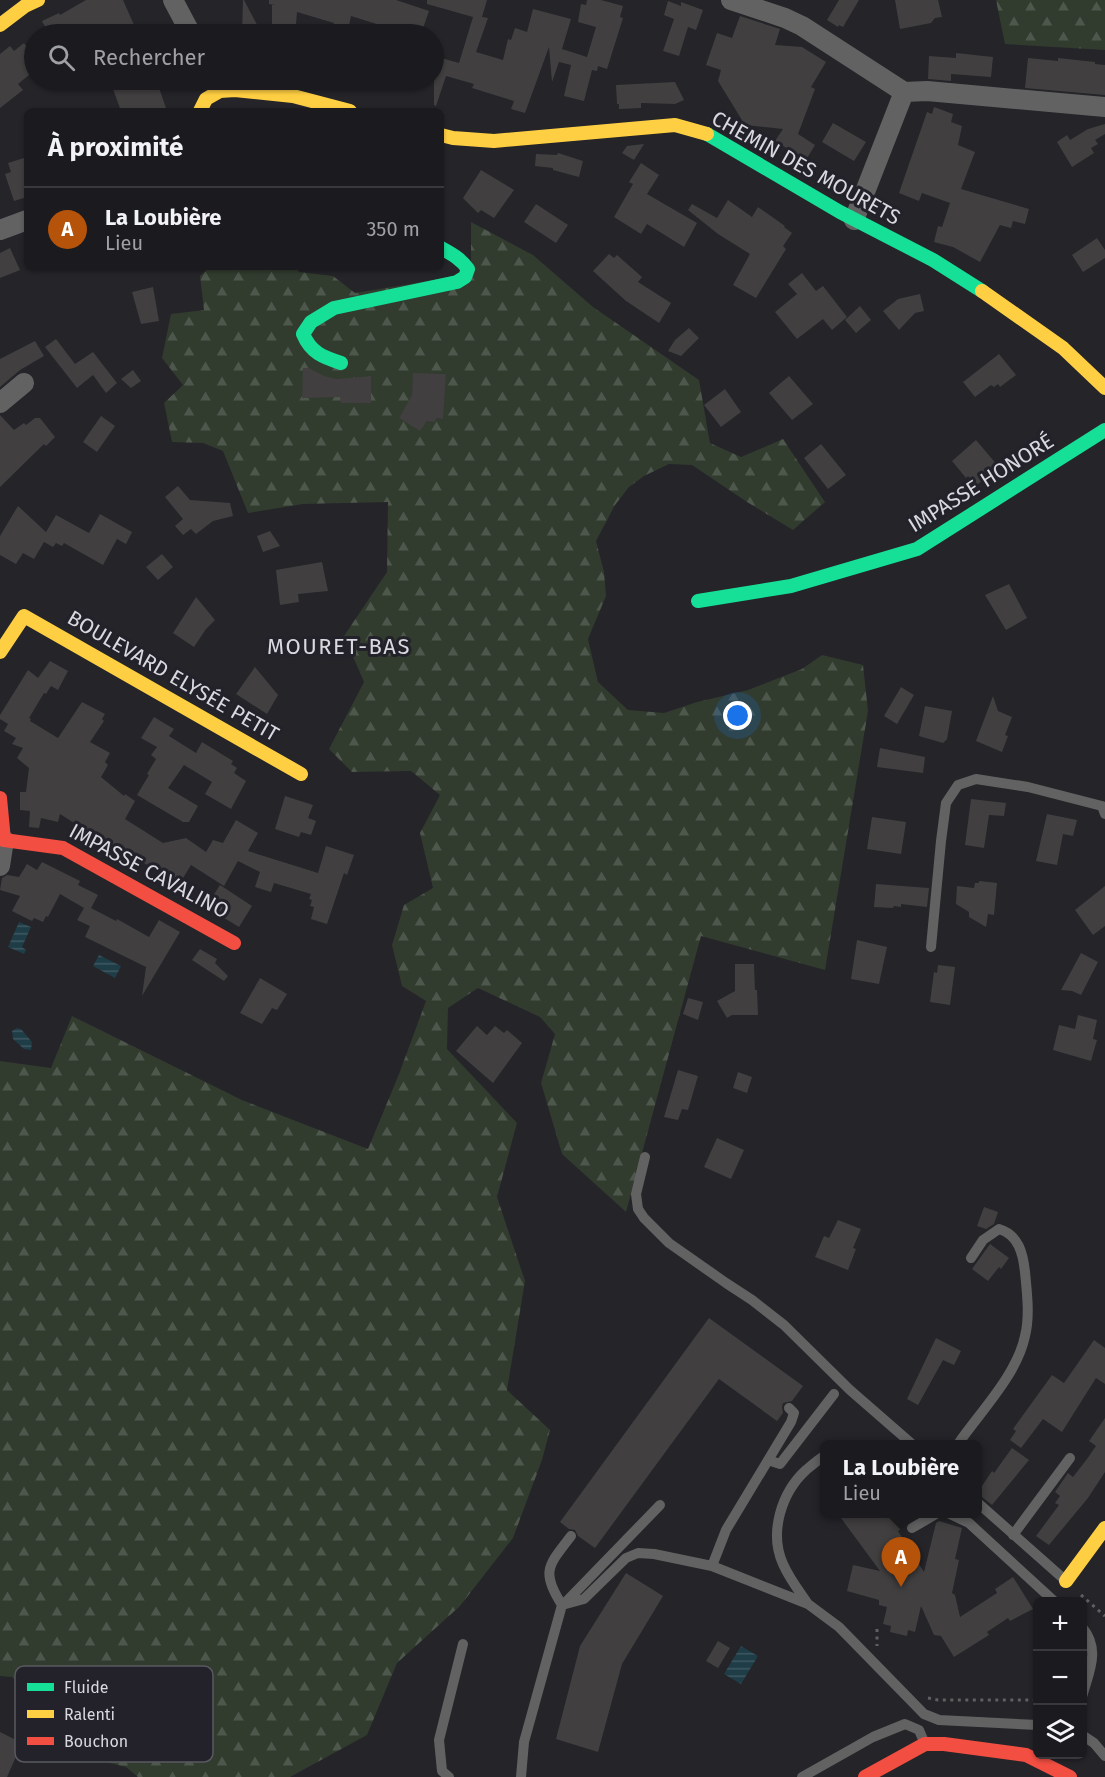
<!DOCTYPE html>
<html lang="fr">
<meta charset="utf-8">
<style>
body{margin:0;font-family:"Fira Sans",sans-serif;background:#28282c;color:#f1f3f6}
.controls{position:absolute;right:18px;bottom:18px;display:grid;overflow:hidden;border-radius:9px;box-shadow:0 2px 4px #0004}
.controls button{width:54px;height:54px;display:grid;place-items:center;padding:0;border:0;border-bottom:2px solid #39393d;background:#1b1b1f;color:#f1f3f6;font:30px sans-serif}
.you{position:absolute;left:738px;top:716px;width:21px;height:21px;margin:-15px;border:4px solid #fff;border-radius:50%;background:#1a73e8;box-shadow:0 0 0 9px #1a73e833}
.badge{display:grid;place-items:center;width:39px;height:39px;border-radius:50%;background:#b45309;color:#fff;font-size:20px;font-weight:700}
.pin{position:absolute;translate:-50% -50px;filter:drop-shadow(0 2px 3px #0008)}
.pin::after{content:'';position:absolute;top:32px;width:21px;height:18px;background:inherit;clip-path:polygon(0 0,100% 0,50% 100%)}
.popup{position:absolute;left:820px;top:1440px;width:162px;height:78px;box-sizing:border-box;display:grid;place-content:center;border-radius:9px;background:#1b1b1f;filter:drop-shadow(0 2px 4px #0005);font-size:20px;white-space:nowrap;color:#a0a1a4}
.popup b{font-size:22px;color:#f1f3f6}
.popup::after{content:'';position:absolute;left:50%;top:100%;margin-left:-12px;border:12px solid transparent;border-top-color:#1b1b1f}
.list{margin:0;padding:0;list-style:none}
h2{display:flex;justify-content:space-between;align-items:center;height:78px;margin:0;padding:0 24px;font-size:26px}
h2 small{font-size:20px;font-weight:400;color:#a0a1a4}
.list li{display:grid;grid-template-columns:39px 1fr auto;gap:18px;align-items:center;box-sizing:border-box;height:84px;padding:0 24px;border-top:2px solid #39393d}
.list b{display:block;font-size:22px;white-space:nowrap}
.list p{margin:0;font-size:20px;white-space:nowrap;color:#a0a1a4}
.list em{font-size:20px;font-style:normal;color:#a0a1a4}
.icon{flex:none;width:33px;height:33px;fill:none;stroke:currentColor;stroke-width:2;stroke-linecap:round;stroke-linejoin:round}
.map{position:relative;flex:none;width:1105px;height:1777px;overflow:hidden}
.search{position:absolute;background:#1b1b1f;box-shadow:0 2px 4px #0004;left:24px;top:24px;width:420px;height:66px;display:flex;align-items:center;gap:15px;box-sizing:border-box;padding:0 21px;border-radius:33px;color:#a0a1a4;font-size:22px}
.panel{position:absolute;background:#1b1b1f;box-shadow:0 2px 4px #0004;left:24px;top:108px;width:420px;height:162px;border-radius:9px}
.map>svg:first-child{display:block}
</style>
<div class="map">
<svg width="1105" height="1777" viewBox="0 0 1105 1777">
<defs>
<pattern id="forest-firs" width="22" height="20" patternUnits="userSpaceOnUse" patternTransform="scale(1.5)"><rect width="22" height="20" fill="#313b2e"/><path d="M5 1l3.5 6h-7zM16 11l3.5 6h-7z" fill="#4e574c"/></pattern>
<pattern id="water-rules" width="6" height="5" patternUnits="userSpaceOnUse" patternTransform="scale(1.5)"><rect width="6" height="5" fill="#1f3d47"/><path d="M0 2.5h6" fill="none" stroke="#3f5861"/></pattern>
</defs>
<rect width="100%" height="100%" fill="#242429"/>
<path fill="url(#forest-firs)" d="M996,0H1105V50L1005,44Z
M471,222L533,255L593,307L699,380L710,443L741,457L783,439L825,502L793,530L747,502L692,465L669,464L644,476L629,487L615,505L596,541L604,572L606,596L588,639L598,682L628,710L664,713L697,702L748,690L802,669L822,655L863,665L868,711L825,970L701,936L626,1212L562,1154L541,1083L555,1034L540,1017L478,988L448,1008L447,1049L517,1123L497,1197L525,1281L507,1390L550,1430L542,1460L513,1538L460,1606L397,1663L367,1735L290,1777H138L126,1767L70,1753L55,1739L43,1707L12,1677L0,1676V1061L51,1068L72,1016L242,1100L368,1149L399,1074L426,1001L402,986L392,945L404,905L433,888L420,833L440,795L411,771L352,772L329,749L364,682L344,636L387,572L388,502L303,504L248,513L223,451L203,443L172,442L164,403L183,385L162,358L171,314L204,310L200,276L210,267H296L299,272L333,276L355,293L471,274Z"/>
<path fill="url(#water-rules)" d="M19,922L31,927L22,947L26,950L24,954L8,947Z
M99,955L121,966L115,978L93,966Z
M17,1028L21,1029L32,1042L31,1050L24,1049L13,1039L12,1031Z
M741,1646L758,1656L741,1684L724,1674Z"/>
<path fill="#413f40" d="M86,0H123L138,34H49L42,21L59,13L60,15Z
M243,0H244L262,34H242Z
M269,0H396L429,11L421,34L386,27L351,16L348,30L333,25L334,23L297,12L296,24L290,25V32L272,33V5H275L269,4Z
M427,0H487L482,17L488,18L476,52L503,60L508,39L511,40L515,28L527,32L533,9L571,19L562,49L587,57L596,27L578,22L581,4L586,5L587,0H601L623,6L620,17L623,18L607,69L598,66L597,71L592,70L584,101L564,96L571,65L559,62L552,82L549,47L525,113L511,109L514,101L472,88L474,84L446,76L436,106L434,105V56L459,63L473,17L427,4Z
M839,0H859L843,27L839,25L838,27L827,20Z
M895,0H938L942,17L935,18L931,23L900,29Z
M668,1L681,6V2L703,10L696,30L688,27L679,56L663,51L674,19L664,15Z
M740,16L780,29L775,45L802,47L826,62L811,87L815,89L798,134L815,145L806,160L775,141L783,129L745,125L718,81L721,70L706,65L717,33L732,38Z
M24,43L34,57V71L18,84L23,90L0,108V54L10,46L14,51Z
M956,53L993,57L991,77L951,74V81L928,79L929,56L956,58Z
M1028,58L1058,61V58L1095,62V64L1105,65V95L1025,88Z
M139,80H152L153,83L157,82L167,111H121L113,89Z
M675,82L684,100L675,104L641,103V108L619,109V104H617L616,85Z
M934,107L953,114L951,122L962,126L958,145L975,152L961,189L1029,209L1025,224L1013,221L1011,228L1000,225L980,262L953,247L934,242L938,226L942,227L950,203L922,193L919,201L899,193L927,112L932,114Z
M833,123L866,142L854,161L822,142Z
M1105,124V134L1095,140L1098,144L1091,148L1094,153L1072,167L1057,142L1067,135L1070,140L1088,129Z
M644,144L634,160L622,153L627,146Z
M558,153L583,161L579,177L553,170V168L535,166L536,154L557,155Z
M27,157V197L14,201L5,174L11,172L8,163Z
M641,163L659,175L647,194L697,223L684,247L647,224L641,234L614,217L633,184L629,182Z
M481,170L514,190L494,218L481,210L478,213L463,198Z
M728,200L752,217L758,207L785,226L784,227L792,233L783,246L786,249L756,298L733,285L750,254L718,234L688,210L692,204L717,218Z
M536,204L568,225L556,243L524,222Z
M1097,238L1105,250V258L1083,272L1072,255Z
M10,248L20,270L0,278V253Z
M609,254L614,258L617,255L642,277L638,282L671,303L659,323L626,301L593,271Z
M802,273L816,291L823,286L847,317L832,330L823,319L797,339L775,312L797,294L788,284Z
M153,287L159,321L141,324L132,292Z
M920,294L924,311L915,313L899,330L883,311L898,299Z
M860,306L871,320L856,333L845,320Z
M689,328L699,338L681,356L668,351L675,340Z
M56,339L75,364L93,352L117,383L106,393L93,375L77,388L45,347Z
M35,341L44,356L20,370L0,387V359Z
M999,354L1016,375L1000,387L998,384L994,387L991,385L975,397L963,382Z
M303,368H309L324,376L336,379L371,376V403H341L340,397L302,398Z
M133,370L141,381L131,388L121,379Z
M413,373L446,374L443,419L436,418L435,422L427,421L420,431L399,418L412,395Z
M789,376L813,404L792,420L769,393Z
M725,389L741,412L721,427L704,405Z
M0,415L14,430L24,423L26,425L35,418H40L55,437L46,446L44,444L0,487Z
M101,416L115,426L97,452L83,442Z
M976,440L998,466L976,486L968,476L966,478L952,461Z
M821,444L846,475L828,489L804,458Z
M178,486L190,500L230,503L233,516L213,521L196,534L191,529L183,535L175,526L183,519L165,497Z
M18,506L46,532L56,515L89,533L100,514L132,532L126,544L117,539L103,565L64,543L62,546L56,543L53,547L44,542L34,559L23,553L16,564L0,555V536Z
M270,531L280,546L263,552L257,536Z
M162,554L173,567L158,580L146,567Z
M322,562L328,591L298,594L299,602L280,605L276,570Z
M1009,584L1027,618L1006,630L985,595Z
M196,597L215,620L206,629L194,647L173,633Z
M50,661L68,671L58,690L51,686L46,694L44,693L29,718L31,719L30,721L58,738L82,702L105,714L102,719L104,721L90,742L110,753L105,762L108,765L101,777L124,796L125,794L135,801L125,819L163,843L186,838L206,852L213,840L223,843L236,820L258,833L248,851L318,873L326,846L354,855L347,875L344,873L327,924L311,919L314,907L310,906L312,900L309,899L311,894L274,883L271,892L255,887L260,872L238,861L224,886L191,865L180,883L177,881L176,883L136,858L134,861L60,814L58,822L41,818L39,828L29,827L30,811L20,810V792H26L29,768L17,758L23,748L12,744L16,738L4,731L8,724L0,719V715L28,670L38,678Z
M255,667L278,695L267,714L236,694Z
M901,687L914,695L897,724L884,716Z
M993,696L998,711L1012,717L1005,735L1008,736L1002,752L976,741Z
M925,706L952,711L947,739L943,743L919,736Z
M154,717L174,729L169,736L196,753L202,742L233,761L231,764L237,768L234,773L246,781L231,809L205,794L212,782L184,765L168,788L198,806L189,822H183L137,795L149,775L147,774L156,759L151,755L157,747L141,738Z
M880,748L925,757L923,773L877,767Z
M285,796L313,805L308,818L316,821L311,835L301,832L299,837L275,829Z
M971,799L1006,803L1004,816L989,815L984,848L965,845Z
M1047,814L1077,820L1073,836L1063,834L1057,865L1036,861Z
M872,817L906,822L901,854L867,849Z
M42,862L80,881L78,885L98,895L91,908L116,921L117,919L149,937L159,920L180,932L142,996L146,967L85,937L90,926L77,920L84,908L60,894L48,917L46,916L43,922L34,918L32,921L12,911L20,896L0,890L2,878L7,875L19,877L27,864L37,870Z
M979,881L997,883L994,915L988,914L986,927L969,917V912L956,904L957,886L974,888L975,883H979Z
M876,884L929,888L927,907L901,904V907L894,906L893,908L874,907Z
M220,885L252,906L239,927L206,907Z
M1105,886V926L1093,935L1075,910Z
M857,940L887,947L879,984L851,979Z
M200,949L217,959L215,963L228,976L224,981L192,960Z
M1081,953L1098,962L1081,995L1072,991L1061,990Z
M735,964H754L755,990H757L758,1015H732L727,1018L717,1001L735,991Z
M938,965L955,967L950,1005L930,1002L934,972L937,973Z
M260,978L287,994L277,1010L272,1008L262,1024L240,1013Z
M688,998L703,1002L698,1020L683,1014Z
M1078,1015L1097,1020L1093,1039L1097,1040L1091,1061L1053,1050L1059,1025L1075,1029Z
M477,1026L487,1035L495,1026L504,1033L507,1030L522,1043L493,1083L456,1051Z
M678,1070L698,1076L688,1110L682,1109L678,1120L664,1117Z
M738,1072L752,1077L747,1093L733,1088Z
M717,1138L744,1150L731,1179L704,1167Z
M984,1207L998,1212L994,1224L986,1229L977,1226Z
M838,1220L861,1229L853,1248L856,1249L848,1270L815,1257L824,1236L829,1238Z
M990,1244L1009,1258L1001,1269L999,1267L988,1281L972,1269Z
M709,1318L803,1386L792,1401L783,1403L782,1407L783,1413L777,1421L719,1379L595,1548L578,1536L575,1530L569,1529L560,1522Z
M936,1338L961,1351L954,1365L943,1360L918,1405L907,1399Z
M1094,1340L1105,1348V1384L1096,1378L1062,1432L1043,1419L1021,1448L1010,1440L1016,1431L1013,1429L1052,1375L1064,1383Z
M1105,1418V1472L1088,1498L1049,1545L1036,1536L1059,1505L1055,1503L1060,1496L1055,1492L1068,1473L1073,1477L1087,1459L1096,1446L1089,1441Z
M1012,1448L1029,1460L992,1505L982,1497L978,1496V1492L992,1471L994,1473Z
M838,1514H894L903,1528L898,1531L924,1572L936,1523L939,1521L962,1528L955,1559L959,1560L952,1593L955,1595L960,1617L997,1593L995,1589L1013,1577L1033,1609L1010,1621L1008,1618L987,1632L989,1635L954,1657L941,1636L934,1635L921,1606L915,1632L908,1630L907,1636L890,1632L891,1626L883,1624L887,1607L879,1605V1600L847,1591L853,1565L880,1571Z
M626,1573L663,1596L622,1664L598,1752L556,1739L580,1646Z
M718,1641L730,1648L718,1668L706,1661Z
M0,1732L22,1743L7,1777H0Z"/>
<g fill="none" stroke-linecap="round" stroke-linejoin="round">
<path stroke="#606061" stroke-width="3" stroke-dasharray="3 4.5" stroke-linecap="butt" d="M1081,1595L1105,1616
M877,1629V1646
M928,1698L938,1700H1038"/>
<path stroke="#636262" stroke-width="10" d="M931,947L941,841L946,803L958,785L976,779L1028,787L1102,806L1105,814
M645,1157L636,1194L638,1209L644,1218L669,1243L726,1283L752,1300L784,1325L850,1390L912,1444
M958,1444C980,1412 1017,1375 1025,1336C1030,1316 1027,1293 1025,1272C1023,1254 1019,1235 999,1229L983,1240L971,1258
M768,1460L780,1464L834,1394
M978,1503L1065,1580
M950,1514L969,1523L1055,1602
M912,1528L936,1514
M1013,1535L1070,1458
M712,1566L726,1530L791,1422L794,1413L789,1408
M808,1604C799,1591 789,1578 783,1564C769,1533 781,1493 806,1470C812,1465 818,1460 824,1456
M562,1605L584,1599L626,1558L638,1553L654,1554L712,1566L808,1604L839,1627L924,1714L939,1720L1038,1725
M563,1605L660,1505
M1082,1627C1101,1650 1089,1671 1082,1697
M1082,1735L1094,1743L1105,1756
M449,1777L442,1771L439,1740L463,1644
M521,1777L524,1742L562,1605C540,1571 549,1565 571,1536
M802,1777L873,1737L905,1724L919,1730L925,1744"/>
<path stroke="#636262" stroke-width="20" d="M173,0L191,34
M731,0L785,18L802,26L904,92
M854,220L904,92L927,91L1105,107
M0,230L27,220
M0,403L24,383
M0,866L4,840"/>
<path stroke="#16e098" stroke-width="14" d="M707,134L840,212L933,260L982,291
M341,363C323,357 311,353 303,334L311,322L334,308L457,282L465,277L468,269C461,259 452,254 441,248
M698,601L791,586L917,549L1105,430"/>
<path stroke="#ffcf43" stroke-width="14" d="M0,25L25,6L38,0
M200,111L206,99L220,91L235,90L293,96L350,111
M441,135L453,138L494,141L675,125L707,134
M982,291L1063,348L1105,388
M0,652L24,616L301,774
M1066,1581L1105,1528"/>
<path stroke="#f24e42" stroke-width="14" d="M0,798L4,840L63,848L234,943
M865,1777L925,1744H944L1026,1755L1070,1777"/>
</g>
<g text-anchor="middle" stroke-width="6" stroke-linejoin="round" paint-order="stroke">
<g font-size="21" fill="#d9d8de" stroke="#23222b">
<text transform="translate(806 168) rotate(29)" y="7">CHEMIN DES MOURETS</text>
<text transform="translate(981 483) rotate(-32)" y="7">IMPASSE HONORÉ</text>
<text transform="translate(173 676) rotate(30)" y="7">BOULEVARD ELYSÉE PETIT</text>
<text transform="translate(149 871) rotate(28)" y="7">IMPASSE CAVALINO</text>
</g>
<g font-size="22" letter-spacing="1.5" fill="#d9d8de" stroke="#23222b">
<text x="339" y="654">MOURET-BAS</text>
</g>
</g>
<rect x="15" y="1666" width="198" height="96" rx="9" fill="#23222b" stroke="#5a5961" stroke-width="1.5"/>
<rect x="27" y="1683" width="27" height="8" fill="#16e098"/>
<rect x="27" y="1710" width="27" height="8" fill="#ffcf43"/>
<rect x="27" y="1737" width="27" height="8" fill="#f24e42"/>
<g font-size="16" fill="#d9d8de">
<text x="64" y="1693">Fluide</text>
<text x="64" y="1720">Ralenti</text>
<text x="64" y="1747">Bouchon</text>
</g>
</svg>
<div class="controls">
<button>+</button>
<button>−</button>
<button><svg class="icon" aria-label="layers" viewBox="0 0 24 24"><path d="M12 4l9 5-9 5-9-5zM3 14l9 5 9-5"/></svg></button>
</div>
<div class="you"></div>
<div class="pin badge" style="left:901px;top:1587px">A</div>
<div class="popup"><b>La Loubière</b>Lieu</div>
<div class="search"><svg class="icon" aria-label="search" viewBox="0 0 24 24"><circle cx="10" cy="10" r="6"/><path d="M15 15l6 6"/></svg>Rechercher</div>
<section class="panel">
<h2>À proximité<small></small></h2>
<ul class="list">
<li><span class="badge">A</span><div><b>La Loubière</b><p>Lieu</p></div><em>350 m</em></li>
</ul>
</section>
</div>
